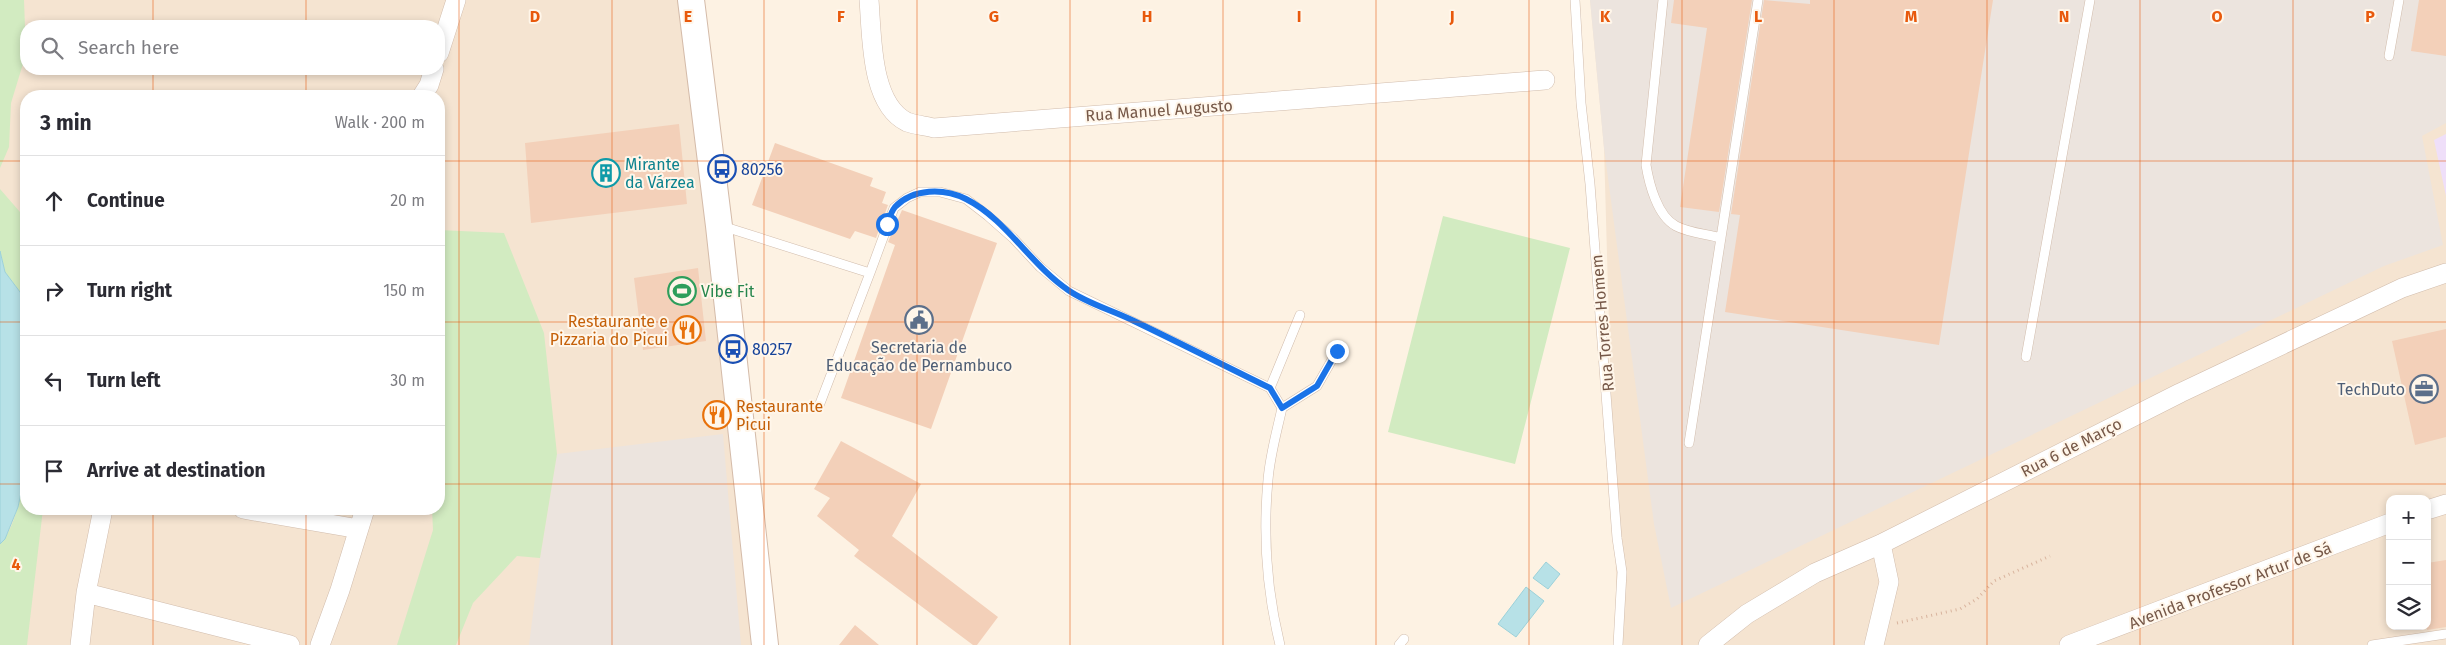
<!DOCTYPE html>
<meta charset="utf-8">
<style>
body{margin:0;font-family:"Fira Sans",sans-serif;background:#f7f7f7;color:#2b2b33}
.controls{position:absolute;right:15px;bottom:15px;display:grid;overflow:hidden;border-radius:10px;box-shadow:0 2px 8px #0003}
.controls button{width:45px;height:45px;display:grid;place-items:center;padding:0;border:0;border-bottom:1px solid #e1e1e2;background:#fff;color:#2b2b33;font:25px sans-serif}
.stop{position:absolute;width:15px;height:15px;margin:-11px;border:4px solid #1a73e8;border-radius:50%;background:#fff}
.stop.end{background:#1a73e8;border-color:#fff;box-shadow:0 1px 5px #0008}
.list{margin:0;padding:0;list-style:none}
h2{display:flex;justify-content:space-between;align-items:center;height:65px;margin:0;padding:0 20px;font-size:21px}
h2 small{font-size:16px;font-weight:400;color:#7c7c81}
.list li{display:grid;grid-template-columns:32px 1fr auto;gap:15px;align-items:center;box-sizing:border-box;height:90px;padding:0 20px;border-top:1px solid #e1e1e2}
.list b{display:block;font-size:19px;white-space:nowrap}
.list em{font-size:16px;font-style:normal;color:#7c7c81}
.icon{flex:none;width:28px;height:28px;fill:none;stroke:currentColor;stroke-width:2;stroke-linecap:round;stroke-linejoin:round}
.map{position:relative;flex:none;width:2446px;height:645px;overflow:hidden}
.search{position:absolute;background:#fff;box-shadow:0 2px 8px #0003;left:20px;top:20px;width:425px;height:55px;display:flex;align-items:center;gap:12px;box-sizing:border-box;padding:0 18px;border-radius:20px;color:#7c7c81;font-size:19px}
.panel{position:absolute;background:#fff;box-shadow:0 2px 8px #0003;left:20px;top:90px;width:425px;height:425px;border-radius:20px}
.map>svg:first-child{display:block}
</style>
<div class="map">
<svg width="2446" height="645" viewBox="0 0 2446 645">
<rect width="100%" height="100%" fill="#fdf2e3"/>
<path fill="#f5e4d1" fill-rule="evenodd" d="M0,0H693L771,645H0V544L5,539L18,507L26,469V509H439V96H26V300L0,251ZM26,26H439V69H26Z
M1590,0H2446V645H1618L1604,148ZM2390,499H2427V626H2390Z"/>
<path fill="#ece4de" d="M1590,0H2446V123L2422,136L2443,245L2384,266L1671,608L1654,524L1604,148Z
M723,434L741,645H529L540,558L557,454Z"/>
<path fill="#efdff9" d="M2446,134V196L2434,140Z"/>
<path fill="#d2ebc1" d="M0,0H24L26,54L11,103L9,147L0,168Z
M0,189L20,212L26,224V300L5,272L0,251Z
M1443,216L1570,248L1515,464L1388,432Z
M439,230L504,233L544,333L557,454L540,558L517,556L473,603L456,645H397L433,530L432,509H439Z
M26,469V509H43L27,645H0V544C16,528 21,491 26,469Z"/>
<path fill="#b7e1e7" stroke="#9cd1d9" d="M0,251L5,272L26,300V469L18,507L5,539L0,544Z
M1546,562L1560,574L1548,589L1533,578Z
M1526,587L1544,601L1516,637L1498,624Z"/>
<path fill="#f3d0b9" d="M1674,0H1752L1719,212L1680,207L1707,28L1671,23Z
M1764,0L1810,4V0H1993L1939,345L1725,312L1740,215L1731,214Z
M2419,0H2446V56L2411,51Z
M679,124L687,204L531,223L525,143Z
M775,143L873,178L870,186L886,192L882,203L888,205L876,238L855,231L850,239L752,205Z
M902,210L997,243L931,429L841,398L895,245L888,242Z
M698,268L706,341L643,350L634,278Z
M2446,329V437L2415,445L2392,341Z
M841,441L921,484L892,536L998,617L977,645H973L854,556L859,550L817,516L830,498L814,489Z
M2446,560V627L2427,630V563Z
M855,625L879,645H839Z"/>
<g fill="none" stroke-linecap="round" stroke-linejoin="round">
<defs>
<path id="service" d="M1575,0L1581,103L1590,184L1617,538L1622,572L1618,645
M1663,0L1646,165C1649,183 1657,216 1676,226C1689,233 1707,234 1721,238
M2389,56L2399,0
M722,226L870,273L819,406
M870,273L894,208L907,198L920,192H940L966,199L988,216L1013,238L1040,267L1069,291L1270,388
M2026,357L2090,0
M1282,408L1270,388L1300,315
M1689,443L1758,0
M1280,645C1267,592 1263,534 1268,480C1270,455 1277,431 1282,408L1317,386L1337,351
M1399,645L1404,639
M2372,645L2446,634"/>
<path id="minor" d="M869,0C872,35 870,104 907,122C915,125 926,126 934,128L1545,80
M439,53L456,0
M422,96L429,85L434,69
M243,509L359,529
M2427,510L2446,504
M86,593L290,645
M80,645L86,593L103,509
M320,645L340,590L365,509
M1708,645L1747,614L1815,573L1881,544L2180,393L2402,288L2446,273
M1874,645L1889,582L1881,544
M2069,645L2390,523"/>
<path id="secondary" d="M691,0L719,226L765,645"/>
</defs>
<use href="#service" stroke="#d1bcac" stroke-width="10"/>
<use href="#minor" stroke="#d1bcac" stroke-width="20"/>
<use href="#secondary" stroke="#d4bba9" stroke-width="28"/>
<path stroke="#d8b39d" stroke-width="3" stroke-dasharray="1 4" stroke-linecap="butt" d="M1897,623L1960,609L1977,599L1994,581L2050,556"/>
<use href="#service" stroke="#fff" stroke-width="9"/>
<use href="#minor" stroke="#fff" stroke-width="19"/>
<use href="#secondary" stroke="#fff" stroke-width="26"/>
</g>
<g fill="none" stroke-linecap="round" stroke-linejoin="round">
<path stroke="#1a73e8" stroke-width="6" d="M887,224C889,219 891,212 895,207C913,188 944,188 966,199C1006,219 1031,265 1068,290C1088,304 1112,310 1134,321C1180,343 1225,366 1270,388L1282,408L1317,386L1337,351"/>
</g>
<path fill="none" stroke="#e8590c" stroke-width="1" stroke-opacity="0.55" d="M153,0V26M306,0V26M459,0V645M612,0V645M764,0V645M917,0V645M1070,0V645M1223,0V645M1376,0V645M1529,0V645M1682,0V645M1834,0V645M1987,0V645M2140,0V645M2293,0V645M153,69V96M306,69V96M0,161H26M439,161H2446M0,322H26M439,322H2446M0,484H26M439,484H2446M153,509V645M306,509V645"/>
<defs>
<symbol id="bus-ring" viewBox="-11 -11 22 22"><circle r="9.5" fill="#fff6ea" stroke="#1a4fb4" stroke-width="1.5"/><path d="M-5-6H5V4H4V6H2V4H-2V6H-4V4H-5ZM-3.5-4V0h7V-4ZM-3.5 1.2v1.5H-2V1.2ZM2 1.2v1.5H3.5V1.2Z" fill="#1a4fb4"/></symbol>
<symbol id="building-ring" viewBox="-11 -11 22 22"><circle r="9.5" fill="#fff6ea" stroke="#0f9aa8" stroke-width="1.5"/><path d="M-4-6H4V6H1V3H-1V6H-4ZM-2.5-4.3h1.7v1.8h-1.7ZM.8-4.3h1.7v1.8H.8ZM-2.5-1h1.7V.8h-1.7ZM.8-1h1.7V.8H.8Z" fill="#0f9aa8"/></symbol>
<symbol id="stadium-ring" viewBox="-11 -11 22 22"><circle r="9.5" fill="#fff6ea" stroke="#2e9e5b" stroke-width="1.5"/><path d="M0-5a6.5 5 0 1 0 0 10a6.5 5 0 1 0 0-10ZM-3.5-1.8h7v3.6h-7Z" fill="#2e9e5b"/></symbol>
<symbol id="civic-ring" viewBox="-11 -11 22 22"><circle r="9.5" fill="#fff6ea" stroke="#5c6f8a" stroke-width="1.5"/><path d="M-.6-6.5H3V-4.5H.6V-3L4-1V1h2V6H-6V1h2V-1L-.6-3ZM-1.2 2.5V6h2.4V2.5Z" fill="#5c6f8a"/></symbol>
<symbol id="restaurant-ring" viewBox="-11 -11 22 22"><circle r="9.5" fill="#fff6ea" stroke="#e8710a" stroke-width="1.5"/><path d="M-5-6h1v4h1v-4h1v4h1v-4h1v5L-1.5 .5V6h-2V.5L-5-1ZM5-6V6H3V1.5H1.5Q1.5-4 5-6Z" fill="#e8710a"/></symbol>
<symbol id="office-ring" viewBox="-11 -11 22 22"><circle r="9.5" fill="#fff6ea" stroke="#5c6f8a" stroke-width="1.5"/><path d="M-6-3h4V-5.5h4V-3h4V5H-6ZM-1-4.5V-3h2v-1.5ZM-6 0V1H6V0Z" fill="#5c6f8a"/></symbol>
</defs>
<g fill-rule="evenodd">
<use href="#bus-ring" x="706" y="153" width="32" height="32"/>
<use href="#building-ring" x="590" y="157" width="32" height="32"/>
<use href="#stadium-ring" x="666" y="275" width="32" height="32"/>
<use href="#civic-ring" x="903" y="304" width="32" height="32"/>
<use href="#restaurant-ring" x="671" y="314" width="32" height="32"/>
<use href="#bus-ring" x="717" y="333" width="32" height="32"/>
<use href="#office-ring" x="2408" y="373" width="32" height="32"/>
<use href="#restaurant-ring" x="701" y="399" width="32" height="32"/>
</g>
<g text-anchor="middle" stroke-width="4" stroke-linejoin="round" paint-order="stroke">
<g font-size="16" fill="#765848" stroke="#fff6ea">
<text transform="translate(1159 110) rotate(-4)" y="6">Rua Manuel Augusto</text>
<text transform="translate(1602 323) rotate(-95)" y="6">Rua Torres Homem</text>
<text transform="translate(2071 447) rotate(-27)" y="6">Rua 6 de Março</text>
<text transform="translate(2230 585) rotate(-21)" y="6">Avenida Professor Artur de Sá</text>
</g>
<g font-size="16" fill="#0d838f" stroke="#fff6ea" text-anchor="start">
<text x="625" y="170">Mirante<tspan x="625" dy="18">da Várzea</tspan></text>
</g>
<g font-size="16" fill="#164399" stroke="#fff6ea" text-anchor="start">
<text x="741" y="175">80256</text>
<text x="752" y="355">80257</text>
</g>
<g font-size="16" fill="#27864d" stroke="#fff6ea" text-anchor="start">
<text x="701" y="297">Vibe Fit</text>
</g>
<g font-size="16" fill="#c56008" stroke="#fff6ea" text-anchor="end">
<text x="668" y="327">Restaurante e<tspan x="668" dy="18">Pizzaria do Picui</tspan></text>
<text x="736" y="412" text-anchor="start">Restaurante<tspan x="736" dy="18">Picui</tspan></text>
</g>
<g font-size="16" fill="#4e5e75" stroke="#fff6ea">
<text x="919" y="353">Secretaria de<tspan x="919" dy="18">Educação de Pernambuco</tspan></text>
<text x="2405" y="395" text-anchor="end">TechDuto</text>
</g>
</g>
<g font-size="16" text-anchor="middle" font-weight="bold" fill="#e8590c" stroke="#fff6ea" stroke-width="4" stroke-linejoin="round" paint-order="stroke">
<text x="535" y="22">D</text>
<text x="688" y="22">E</text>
<text x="841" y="22">F</text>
<text x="994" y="22">G</text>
<text x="1147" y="22">H</text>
<text x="1299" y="22">I</text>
<text x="1452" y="22">J</text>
<text x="1605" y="22">K</text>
<text x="1758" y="22">L</text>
<text x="1911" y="22">M</text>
<text x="2064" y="22">N</text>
<text x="2217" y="22">O</text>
<text x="2370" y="22">P</text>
<text x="16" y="570">4</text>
</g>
</svg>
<div class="controls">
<button>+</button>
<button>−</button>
<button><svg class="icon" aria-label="layers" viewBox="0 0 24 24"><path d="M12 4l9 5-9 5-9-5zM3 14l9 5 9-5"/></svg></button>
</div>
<div class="stop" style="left:887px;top:224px"></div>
<div class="stop end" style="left:1337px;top:351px"></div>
<div class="search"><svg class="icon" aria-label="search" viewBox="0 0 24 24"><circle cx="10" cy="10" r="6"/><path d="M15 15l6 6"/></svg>Search here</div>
<section class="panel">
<h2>3 min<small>Walk · 200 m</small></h2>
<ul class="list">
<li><svg class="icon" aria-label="ahead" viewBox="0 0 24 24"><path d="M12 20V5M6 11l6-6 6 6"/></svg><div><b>Continue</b></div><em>20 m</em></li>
<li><svg class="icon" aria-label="right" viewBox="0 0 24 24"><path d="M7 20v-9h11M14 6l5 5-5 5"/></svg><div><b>Turn right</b></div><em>150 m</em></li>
<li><svg class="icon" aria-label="left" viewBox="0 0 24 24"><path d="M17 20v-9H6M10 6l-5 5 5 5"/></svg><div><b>Turn left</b></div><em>30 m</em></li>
<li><svg class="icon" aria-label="arrive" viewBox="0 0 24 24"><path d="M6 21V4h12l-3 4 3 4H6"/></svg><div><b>Arrive at destination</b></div></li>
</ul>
</section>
</div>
